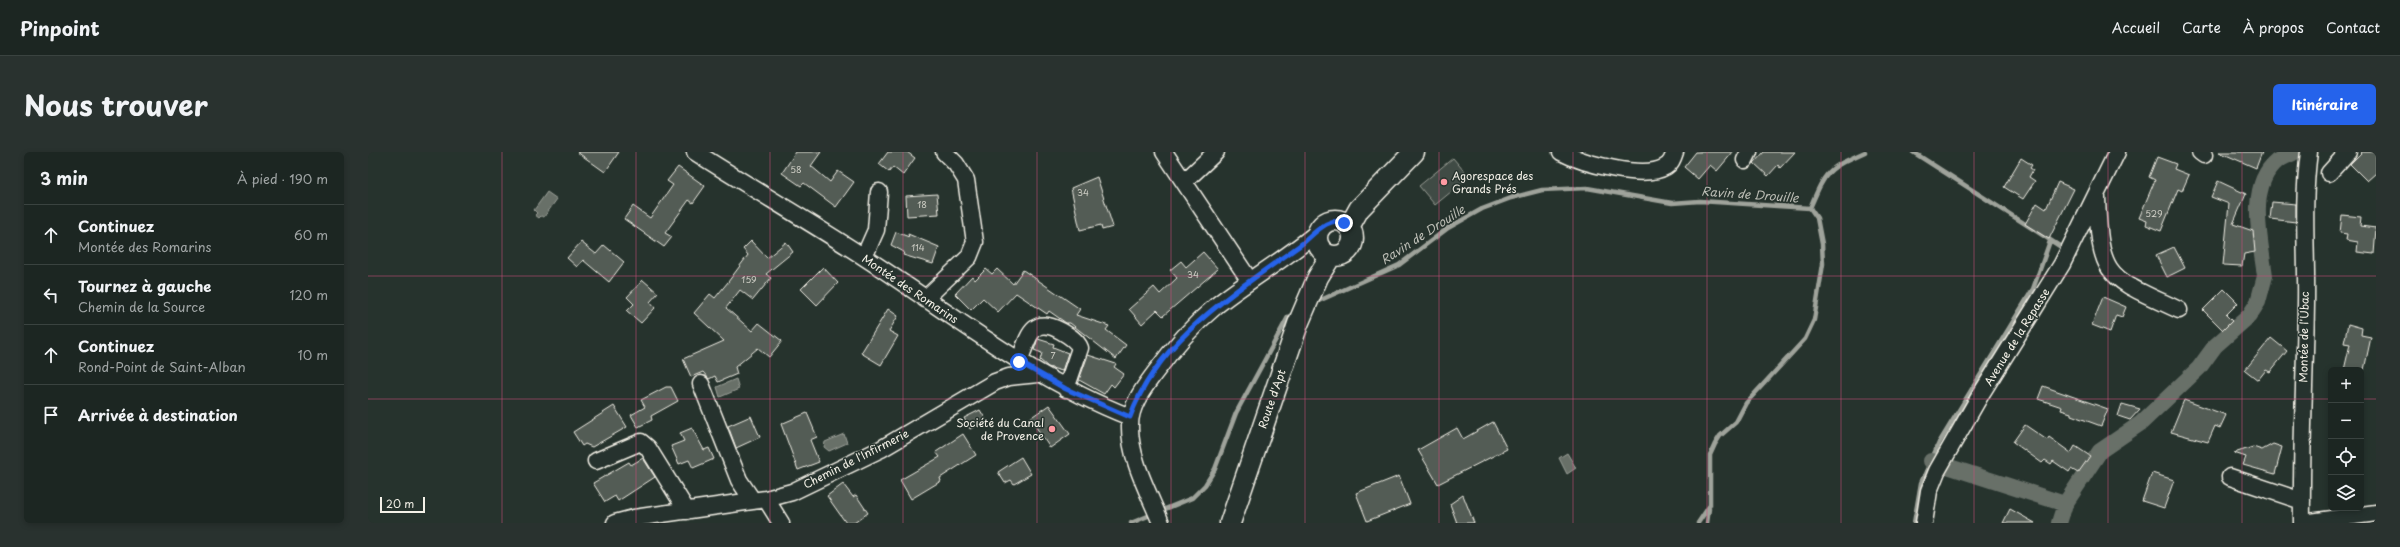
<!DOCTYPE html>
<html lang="fr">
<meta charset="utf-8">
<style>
body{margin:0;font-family:"Playpen Sans",sans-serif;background:#29322f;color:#f1f3f6}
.controls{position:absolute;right:12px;bottom:12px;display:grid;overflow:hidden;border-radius:6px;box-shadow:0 2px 6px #0003}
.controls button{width:36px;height:36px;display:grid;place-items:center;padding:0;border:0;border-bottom:1px solid #3a4340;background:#1c2622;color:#f1f3f6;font:20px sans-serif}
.scale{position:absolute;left:12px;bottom:10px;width:45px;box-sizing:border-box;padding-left:4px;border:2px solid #f4f1e8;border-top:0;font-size:11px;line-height:14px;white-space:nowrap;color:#f4f1e8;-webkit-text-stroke:3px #26332d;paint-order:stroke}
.stop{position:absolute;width:12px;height:12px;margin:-9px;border:3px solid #2563eb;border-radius:50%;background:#fff}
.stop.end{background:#2563eb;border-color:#fff;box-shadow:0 1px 4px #0008}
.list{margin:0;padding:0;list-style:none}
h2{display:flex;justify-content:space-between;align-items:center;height:52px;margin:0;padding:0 16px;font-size:17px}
h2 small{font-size:13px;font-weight:400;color:#a0a5a5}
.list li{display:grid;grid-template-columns:26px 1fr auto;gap:12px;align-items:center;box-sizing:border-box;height:60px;padding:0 16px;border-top:1px solid #3a4340}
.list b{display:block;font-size:15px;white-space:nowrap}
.list p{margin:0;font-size:13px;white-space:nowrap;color:#a0a5a5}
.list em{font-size:13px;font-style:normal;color:#a0a5a5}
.icon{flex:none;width:22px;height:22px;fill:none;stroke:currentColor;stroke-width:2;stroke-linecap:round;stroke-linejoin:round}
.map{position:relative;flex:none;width:2008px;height:371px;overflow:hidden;border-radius:6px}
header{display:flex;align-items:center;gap:24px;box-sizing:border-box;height:56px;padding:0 20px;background:#1c2622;border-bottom:1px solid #3a4340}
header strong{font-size:19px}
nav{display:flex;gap:22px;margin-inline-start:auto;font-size:14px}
.intro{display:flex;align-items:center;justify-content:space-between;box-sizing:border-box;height:96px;padding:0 24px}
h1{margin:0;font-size:28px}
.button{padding:10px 18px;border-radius:6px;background:#2563eb;color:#fff;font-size:14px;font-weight:700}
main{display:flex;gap:24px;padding:0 24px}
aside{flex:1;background:#1c2622;border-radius:6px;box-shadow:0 2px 6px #0003}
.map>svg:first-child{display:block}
</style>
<header>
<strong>Pinpoint</strong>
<nav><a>Accueil</a><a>Carte</a><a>À propos</a><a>Contact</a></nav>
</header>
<div class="intro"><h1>Nous trouver</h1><a class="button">Itinéraire</a></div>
<main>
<aside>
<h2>3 min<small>À pied · 190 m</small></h2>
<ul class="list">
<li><svg class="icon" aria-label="ahead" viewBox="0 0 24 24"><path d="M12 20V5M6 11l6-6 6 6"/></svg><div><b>Continuez</b><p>Montée des Romarins</p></div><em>60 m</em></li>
<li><svg class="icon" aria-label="left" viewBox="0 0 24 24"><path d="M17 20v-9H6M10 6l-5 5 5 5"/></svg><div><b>Tournez à gauche</b><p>Chemin de la Source</p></div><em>120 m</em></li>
<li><svg class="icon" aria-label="ahead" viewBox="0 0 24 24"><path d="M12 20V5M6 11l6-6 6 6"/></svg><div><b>Continuez</b><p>Rond-Point de Saint-Alban</p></div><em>10 m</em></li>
<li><svg class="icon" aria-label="arrive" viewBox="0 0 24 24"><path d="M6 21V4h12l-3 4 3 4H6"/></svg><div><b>Arrivée à destination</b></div></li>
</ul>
</aside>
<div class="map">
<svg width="2008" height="371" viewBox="0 0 2008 371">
<rect width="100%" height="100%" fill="#26332d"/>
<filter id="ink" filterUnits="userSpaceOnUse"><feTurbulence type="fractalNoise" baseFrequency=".025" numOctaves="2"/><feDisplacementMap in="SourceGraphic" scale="8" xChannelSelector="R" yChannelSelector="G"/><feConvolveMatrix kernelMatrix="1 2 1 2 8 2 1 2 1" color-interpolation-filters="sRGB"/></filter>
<g filter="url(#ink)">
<path fill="#414b45" stroke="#9a9e96" d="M1085,6L1101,25L1067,53L1051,34Z"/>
<path fill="#676f68" stroke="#9fa39b" d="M179,40L189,47L176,65L173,64L171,66L167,63L169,61L166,58Z
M368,227L371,237L352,245L349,235Z
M476,282L479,291L461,299L456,295L457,290Z
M1199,301L1208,316L1199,322L1191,306Z"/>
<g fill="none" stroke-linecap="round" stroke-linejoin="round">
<path stroke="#9fa39b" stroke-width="4.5" d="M1545,0L1707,104
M946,151L1031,113L1080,76L1114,57L1143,46L1174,38L1219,36L1304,51L1332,49L1442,56C1458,18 1459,17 1497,0
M763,371L824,346L837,333L847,317L868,261L920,165L927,161
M1330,371L1342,353V303L1347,292L1352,284L1368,270L1378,251L1437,187L1446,168L1455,112L1454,92L1449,66L1442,56
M1339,371L1341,357
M1546,371L1553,331L1571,291L1665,137L1682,89"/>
<path stroke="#676f68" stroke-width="16" d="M1563,309H1564
M1582,315L1697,352L1732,299L1773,271L1831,216L1847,194L1881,164L1890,150L1897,124C1893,91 1878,34 1909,9C1914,6 1920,3 1925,1
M1691,371L1697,352"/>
</g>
<path fill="#525c55" stroke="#f4f1e8" d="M209,0H251L237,20Z
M428,0H453L443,14L462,30L470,19L486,30L468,55L436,31L433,34L414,21Z
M520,0H539L547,6L535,23L525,15L521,20L511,12Z
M1328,0H1365L1349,19L1342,13L1330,27L1316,15Z
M1396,0H1427L1412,16L1410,13L1400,24L1386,11Z
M1851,0H1894L1888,16Z
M1994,0H2008V21L1999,29L1982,12Z
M1789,5L1808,12L1806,17L1821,23L1814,39L1810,37L1793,79L1778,73L1779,69L1771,66L1787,28L1781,25Z
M1653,6L1664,13L1662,16L1665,18L1661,25L1667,29L1655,47L1636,35Z
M310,15L337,34L325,51L321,48L297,81L304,85L296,95L256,67L265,54L282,66L305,33L299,29Z
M729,25L745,75L734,78L733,73L712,78L703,36Z
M1850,29L1878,42L1865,72L1885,79L1887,100L1876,102L1874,114L1855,113L1861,52L1843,45Z
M1690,30L1706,37L1681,87L1657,72L1669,51L1678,57Z
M569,42L571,62L539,64L538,44Z
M1904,50L1928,52V70L1902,67Z
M1974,63L1993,65L1992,74L2008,76L2006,102L1989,100L1990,90L1978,88L1979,82L1972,81Z
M528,80L541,85L540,82L571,95L565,112L535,103L536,100L523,93Z
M383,89L399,106L418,90L425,100L398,122L403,126L385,148L372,138L358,156L384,179L391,171L414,189L401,205L390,196L367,215L369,222L350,230L347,224L341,227L335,220L323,225L315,207L356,189L326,161L342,142L347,146L360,130L380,103L375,97Z
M213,90L228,102L236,93L256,110L241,130L215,108L209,115L199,106Z
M1806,95L1817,116L1799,125L1788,103Z
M835,100L850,117L795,164L789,158L774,172L761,157L786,135L792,142L809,126L802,118L813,109L818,115Z
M455,115L470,131L449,153L433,137Z
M618,117L624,122L629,117L645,132L655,118L712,157L708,163L741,174L738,178L758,193L748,207L702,171H698L681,159L679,162L648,141L630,160L615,146L603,158L587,142L604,124L607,128Z
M275,128L290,141L282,150L287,156L273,171L259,159L266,152L259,145Z
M1856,137L1870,151L1858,163L1864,169L1855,178L1835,158Z
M1735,145L1758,155L1754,165L1748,163L1742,180L1724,173Z
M520,157L530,164L521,179L530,184L513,213L493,201Z
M1980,172L1994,176L1993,183L2003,185L1996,218H1976L1982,192L1976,191Z
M1903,186L1919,199L1902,220L1898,218L1890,228L1877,218Z
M670,187L686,192L685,195L700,201L694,219L680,215L672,208L674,201L666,198Z
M720,203L748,212L746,215L756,222L746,235L743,232L736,242L711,228Z
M1675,234L1740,257L1733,274L1703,263V261L1693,258L1694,255L1670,247Z
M298,235H303L310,249L283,264L284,268L270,275L263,263L277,255L273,248Z
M1816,248L1858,263L1852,276L1847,274L1840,290L1803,280Z
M1754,252L1772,257L1762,268L1750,264Z
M681,253L702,282L682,296L662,266Z
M246,254L259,275L224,295L217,292L214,294L205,280Z
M612,258L618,268L602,277L596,266Z
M439,261L449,285L442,288L451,310L430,318L413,272Z
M383,264L392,285L368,296L360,274Z
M1125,270L1139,297L1070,332L1050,298L1089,276L1095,287Z
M1657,273L1679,288L1681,285L1703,301L1707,294L1722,304L1710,321L1703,317L1701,320L1685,309L1683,312L1677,308L1674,311L1645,290Z
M324,276L336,298L341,296L346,307L325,316L321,308L311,312L303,294L316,289L312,281Z
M595,282L608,303L572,326L573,329L543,347L532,328L572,305L568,300Z
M1905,292L1914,295L1907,322L1875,313L1878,305L1866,301L1885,295L1894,298Z
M653,305L663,322L646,332L643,328L637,331L630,320Z
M275,306L287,325L250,349L247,344L237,350L225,331L261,310L263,313Z
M1784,321L1806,328L1796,356L1774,349Z
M1031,324L1042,352L999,369L988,341Z
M475,332L485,345L488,343L500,361L486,371H478L459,344Z
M1095,343L1106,371H1089L1082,352Z
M1642,357L1667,371H1635Z"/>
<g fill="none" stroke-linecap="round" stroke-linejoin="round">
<defs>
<path id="minor" d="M327,0C383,36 441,69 496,105C584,162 664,227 762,265
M796,0L816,30L848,0
M1193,0C1214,11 1276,28 1297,15C1303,12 1305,6 1307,0
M1832,0L1836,3
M1377,8L1381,0
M1961,21L1980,0
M816,30L882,129
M1729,45C1732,128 1739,124 1811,158
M496,105L508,78L511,40
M557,147L601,105L607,90L598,28L588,12L576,0
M651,210C660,187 663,162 693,179C700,183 709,188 712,196L698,237
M333,232L371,328L385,349
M228,309L273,290L280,296L319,359
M1862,325L1934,349
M398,347L413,371
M247,371L266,366L398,347L424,340L513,297L627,230L641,225L670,222
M793,371C781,341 761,306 762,273C762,254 775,237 786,222C804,197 825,173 849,153C882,127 919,106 952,78
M1556,371L1561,339L1569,319L1613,242L1694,112L1749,0
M1934,371C1933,298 1937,225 1938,152C1939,101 1934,51 1941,0
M1935,371L2008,361"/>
<path id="major" d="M949 86a18 18 0 1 1 36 0a18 18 0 1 1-36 0Z
M981,75L991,57L1046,0
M862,371L930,172L950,125L963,104"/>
</defs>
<use href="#minor" stroke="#f4f1e8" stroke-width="19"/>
<use href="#major" stroke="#f4f1e8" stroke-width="23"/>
<use href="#minor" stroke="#26332d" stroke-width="16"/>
<use href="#major" stroke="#26332d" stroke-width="20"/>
</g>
</g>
<g fill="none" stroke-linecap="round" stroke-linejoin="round" filter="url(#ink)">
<path stroke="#2563eb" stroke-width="5" d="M651,210L698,237L762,265C790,187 867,140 931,94C944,85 959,63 976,71"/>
</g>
<path fill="none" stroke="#ce4e7e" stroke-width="1" stroke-opacity="0.55" d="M134,0V371M268,0V371M402,0V371M535,0V371M669,0V371M803,0V371M937,0V371M1071,0V371M1205,0V371M1339,0V371M1473,0V371M1606,0V371M1740,0V371M1874,0V371M0,124H2008M0,247H1963M1993,247H2008"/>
<g fill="#ff9aa2" stroke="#26332d" stroke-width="1.5">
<circle cx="1076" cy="30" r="4"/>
<circle cx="684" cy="277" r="4"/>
</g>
<g text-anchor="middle" stroke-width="3" stroke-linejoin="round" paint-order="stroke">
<g font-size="9" fill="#ccccc3">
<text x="428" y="21">58</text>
<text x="715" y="44">34</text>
<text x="554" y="56">18</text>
<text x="1786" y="65">529</text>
<text x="550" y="99">114</text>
<text x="825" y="126">34</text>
<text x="381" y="131">159</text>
<text x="685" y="207">7</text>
</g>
<g font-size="11" fill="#f4f1e8" stroke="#26332d" text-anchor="start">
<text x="1084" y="28">Agorespace des<tspan x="1084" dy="13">Grands Prés</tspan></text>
<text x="676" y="275" text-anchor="end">Société du Canal<tspan x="676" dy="13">de Provence</tspan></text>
</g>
<g font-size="11" fill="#f4f1e8" stroke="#26332d">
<text transform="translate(542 137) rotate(34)" y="4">Montée des Romarins</text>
<text transform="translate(1649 185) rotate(-58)" y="4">Avenue de la Repasse</text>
<text transform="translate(1936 185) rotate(-89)" y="4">Montée de l'Ubac</text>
<text transform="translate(904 247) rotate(-71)" y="4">Route d'Apt</text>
<text transform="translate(488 307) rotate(-27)" y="4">Chemin de l'Infirmerie</text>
</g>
<g font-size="12" font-style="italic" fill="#bcbdb5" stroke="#26332d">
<text transform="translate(1382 43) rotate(4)" y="4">Ravin de Drouille</text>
<text transform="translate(1055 83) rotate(-33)" y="4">Ravin de Drouille</text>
</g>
</g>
</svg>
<div class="controls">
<button>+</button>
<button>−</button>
<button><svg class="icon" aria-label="locate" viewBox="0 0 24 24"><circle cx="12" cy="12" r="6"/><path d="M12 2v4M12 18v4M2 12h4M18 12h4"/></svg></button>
<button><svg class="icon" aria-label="layers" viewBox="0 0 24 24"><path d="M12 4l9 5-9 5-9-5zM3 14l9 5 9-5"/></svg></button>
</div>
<div class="scale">20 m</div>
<div class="stop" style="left:651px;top:210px"></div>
<div class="stop end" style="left:976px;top:71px"></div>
</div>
</main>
